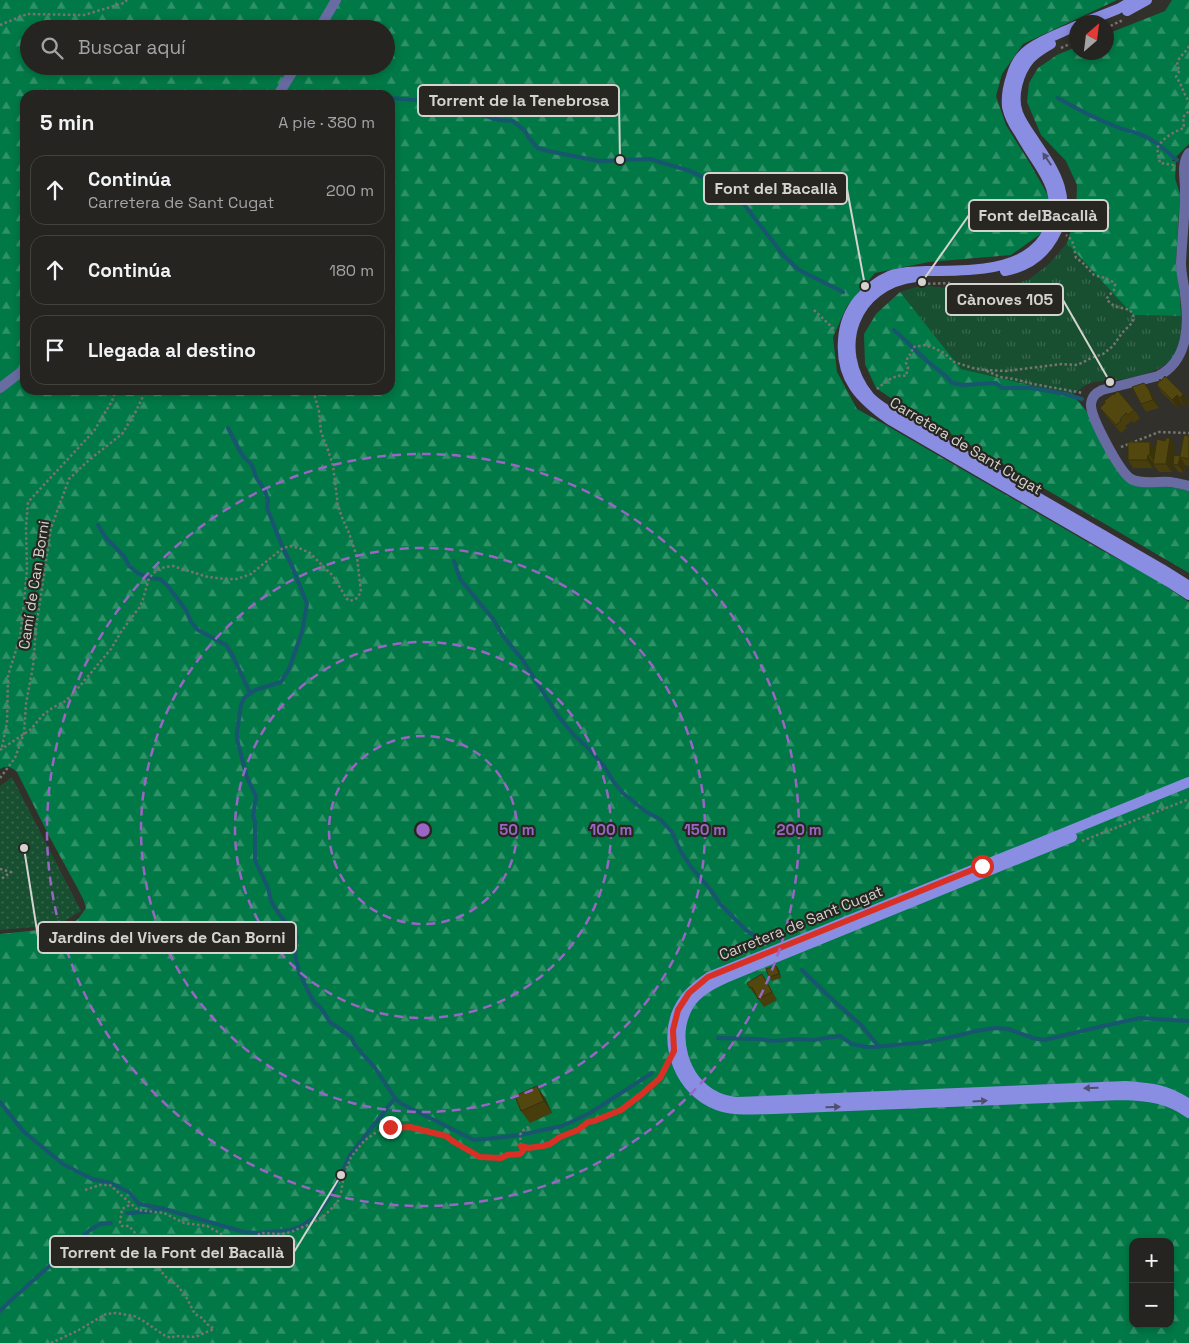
<!DOCTYPE html>
<html lang="es">
<meta charset="utf-8">
<style>
body{margin:0;font-family:"Space Grotesk",sans-serif;background:#31302d;color:#f1f3f6}
.controls{position:absolute;right:15px;bottom:15px;display:grid;overflow:hidden;border-radius:10px;box-shadow:0 2px 8px #0003}
.controls button{width:45px;height:45px;display:grid;place-items:center;padding:0;border:0;border-bottom:1px solid #42413e;background:#252420;color:#f1f3f6;font:25px sans-serif}
.compass{position:absolute;left:1069px;top:15px;width:45px;height:45px;border-radius:50%;background:#252420;box-shadow:0 2px 8px #0003;rotate:28deg}
.stop{position:absolute;width:15px;height:15px;margin:-11px;border:4px solid #d93025;border-radius:50%;background:#fff}
.stop.end{background:#d93025;border-color:#fff;box-shadow:0 1px 5px #0008}
.list{margin:0;padding:0;list-style:none}
h2{display:flex;justify-content:space-between;align-items:center;height:65px;margin:0;padding:0 20px;font-size:21px}
h2 small{font-size:16px;font-weight:400;color:#a3a4a5}
.list li{display:grid;grid-template-columns:32px 1fr auto;gap:15px;align-items:center;box-sizing:border-box;height:70px;margin:0 10px 10px;padding:0 10px;border:1px solid #42413e;border-radius:15px}
.list b{display:block;font-size:19px;white-space:nowrap}
.list p{margin:0;font-size:16px;white-space:nowrap;color:#a3a4a5}
.list em{font-size:16px;font-style:normal;color:#a3a4a5}
.icon{flex:none;width:28px;height:28px;fill:none;stroke:currentColor;stroke-width:2;stroke-linecap:round;stroke-linejoin:round}
.map{position:relative;flex:none;width:1189px;height:1343px;overflow:hidden}
.search{position:absolute;background:#252420;box-shadow:0 2px 8px #0003;left:20px;top:20px;width:375px;height:55px;display:flex;align-items:center;gap:12px;box-sizing:border-box;padding:0 18px;border-radius:28px;color:#a3a4a5;font-size:19px}
.panel{position:absolute;background:#252420;box-shadow:0 2px 8px #0003;left:20px;top:90px;width:375px;height:305px;border-radius:15px}
.map>svg:first-child{display:block}
</style>
<div class="map">
<svg width="1189" height="1343" viewBox="0 0 1189 1343">
<defs>
<pattern id="grass-tufts" width="24" height="20" patternUnits="userSpaceOnUse" patternTransform="scale(1.25)"><rect width="24" height="20" fill="#184f31"/><path d="M3 7l-1-3M5 7V3M7 7l1-3M15 17l-1-3M17 17v-4M19 17l1-3" fill="none" stroke="#39674e"/></pattern>
<pattern id="forest-firs" width="22" height="20" patternUnits="userSpaceOnUse" patternTransform="scale(1.25)"><rect width="22" height="20" fill="#007946"/><path d="M5 1l3.5 6h-7zM16 11l3.5 6h-7z" fill="#309168"/></pattern>
<pattern id="park-dots" width="8" height="8" patternUnits="userSpaceOnUse" patternTransform="scale(1.25)"><rect width="8" height="8" fill="#184f31"/><path d="M2 2h.1M6 6h.1" fill="none" stroke="#39674e" stroke-width="1.8" stroke-linecap="round"/></pattern>
</defs>
<rect width="100%" height="100%" fill="#31302a"/>
<path fill="url(#grass-tufts)" d="M1067,243L1133,315L1181,316C1181,326 1181,335 1179,344C1173,369 1145,375 1123,379C1111,381 1099,380 1088,384C1082,387 1077,392 1072,395L961,369L900,292L922,285L954,289L1007,285L1028,280L1049,264Z"/>
<path fill="url(#forest-firs)" fill-rule="evenodd" d="M0,0H1117L1023,44L1002,74L996,96L1006,125L1031,165L1050,199L1042,233L1011,255L929,262L875,273L847,306L833,337L837,372L857,409L884,424L1096,547L1120,560L1142,570L1189,602V1343H0V934L48,929L61,930L67,928L78,919L86,908L84,901L78,889L49,836L17,772C11,767 7,765 0,769ZM29,29H386V66H29ZM25,95H390V390H25ZM1133,1242H1170V1324H1133Z
M1172,0H1189V144L1172,161H1176L1175,178L1180,194L1176,262L1180,296L1181,316L1133,315L1067,243L1076,214L1077,185L1066,161L1041,135L1027,102L1029,83L1038,68L1057,55L1076,47V52H1106L1107,34L1165,11Z
M900,292L961,369L1072,395C1095,416 1106,446 1121,472L1168,487L1189,490V573L898,403L876,388L865,364L864,334L876,314Z"/>
<path fill="url(#park-dots)" d="M12,777L81,911L58,925L0,930V786Z"/>
<g fill="none" stroke-linecap="round" stroke-linejoin="round">
<path stroke="#18556f" stroke-width="4" d="M390,98L425,101H451L475,113L499,120L513,121L525,131L529,138L538,148L548,151L599,161L650,159L690,171L707,179L718,181L726,185L736,194L784,256L799,270L843,292
M1058,98C1077,109 1096,119 1117,127C1124,130 1132,131 1139,134C1154,139 1165,150 1177,160
M894,330C907,341 918,354 932,365C939,371 946,375 952,383L963,385L996,383L1002,388H1032L1065,394L1082,399
M228,428L242,455L252,465L256,477L265,491L268,500L267,508L283,548L292,566L307,604L302,632L289,669L281,682L255,690L244,698L241,705L237,732V739L247,778L256,796L253,816L255,822V860L268,888L271,901L279,914L295,933L297,938L295,950L296,960L299,972L309,993L314,1002L321,1008L330,1022L351,1037L355,1045L375,1068L395,1098
M98,525L106,538L124,556L129,566L138,573L149,578L160,579L167,585L186,610L191,622L198,630L226,645L232,654L250,693
M454,561L460,579L493,619L503,636L522,659L559,717L573,734L590,750L604,766L613,781L623,793L645,811L661,820L672,832L680,850L691,867L710,889L721,905L746,930L764,942
M802,970L834,1001L861,1025L879,1047
M718,1038L759,1039L773,1041L786,1040L795,1039L813,1040L840,1036L852,1044L866,1047H875L926,1042L956,1036L976,1031L996,1028L1008,1029L1033,1038L1044,1040L1099,1027L1140,1018L1189,1021
M0,1102L23,1131L63,1164L92,1179L111,1183L129,1192L139,1204L161,1208L244,1232L258,1233L290,1230L300,1227L315,1217L330,1197L350,1155L395,1098L400,1103L474,1140L496,1138L520,1135L562,1126L571,1122L590,1113L652,1073
M127,1213L150,1212L159,1209
M0,1311L9,1302L90,1230L100,1224L111,1223"/>
<path stroke="#767570" stroke-width="2.5" stroke-dasharray="2.5 2.5" stroke-linecap="butt" d="M0,25L27,14L84,15L124,3L127,0
M1106,28L1123,20
M1189,46C1184,56 1178,55 1177,66L1180,70L1176,77C1182,84 1183,94 1189,101
M1061,48L1076,41
M1174,165L1160,163L1157,148C1163,138 1173,132 1184,128L1183,117L1189,111
M923,284L950,283
M814,310L834,329
M985,370L1006,371L1062,364L1075,365L1082,363L1091,358L1103,354L1113,346L1122,333L1132,323L1134,317L1130,310L1114,306L1107,300V298L1114,290L1115,284L1113,282L1105,278L1094,275L1082,262L1076,258C1074,249 1075,241 1066,235
M877,389C884,383 896,373 906,376L908,367L906,363L908,356L911,354L913,347L925,345L934,348L944,353L954,362L973,368L985,370L1000,377L1014,379L1033,384L1083,393
M1121,447L1159,432L1189,433
M2,747L7,722L8,676L20,637L24,602L27,570L26,527L28,502L94,431L112,401L116,390
M0,750L30,730L43,715L52,708L64,702L73,694L111,649L121,632L139,608L143,599L149,578L157,570L165,567L173,566L208,577L225,579H237L251,574L283,548L291,546L299,548L310,553L333,576L347,599L350,601L357,598L361,592L357,557L349,533L343,520L338,506L333,466L327,447L321,432L319,411L313,390
M0,778L15,758L24,733L26,704L33,666L36,628L51,528L69,479L89,460L122,434L135,413L146,390
M1082,841L1189,799
M0,869L11,872L0,880
M521,1145L520,1135L522,1131L530,1126
M85,1190L100,1185H110L138,1210L164,1213L184,1223L207,1226L225,1236L240,1240L253,1238L261,1233L282,1234L291,1232L310,1224L324,1216L332,1208L338,1201L341,1193L344,1175L351,1157L364,1141L375,1133L386,1127L394,1129L410,1127L438,1133L446,1136L454,1142L480,1157L501,1158L507,1155L520,1154L523,1151L521,1145L528,1148L543,1146L550,1144L560,1137L578,1129L588,1122L594,1121L621,1110L642,1094L660,1078L666,1066
M51,1343L77,1331L106,1314L116,1313L134,1316L142,1320L164,1335L171,1338L175,1336L195,1337L214,1329L207,1324L202,1318L195,1314L185,1295L176,1284L169,1280L164,1275L147,1253L136,1234L129,1226H122L120,1223L122,1209L127,1206L133,1205"/>
<path stroke="#686ca2" stroke-width="10" d="M1189,153C1181,164 1185,177 1185,190C1185,215 1182,239 1181,263C1181,274 1184,284 1185,294C1189,324 1189,360 1158,376L1102,390C1096,393 1092,396 1091,404C1090,417 1120,472 1131,479C1142,485 1158,481 1170,482C1176,483 1183,484 1189,486"/>
<path stroke="#686ca2" stroke-width="10" d="M319,29L336,0
M278,95L296,66
M0,388L25,369"/>
<path stroke="#898ee2" stroke-width="10" d="M1127,11L1147,0
M1085,22L1118,9L1134,0
M1076,26C1061,33 1043,39 1029,49C1019,56 1014,66 1011,77C1008,86 1006,97 1007,107C1009,116 1013,124 1018,131C1024,141 1030,151 1036,160C1049,180 1058,195 1052,220C1049,231 1042,243 1032,251C1006,272 959,271 926,271C914,272 900,271 889,276C877,281 868,289 859,299C849,311 844,324 843,340C840,379 860,399 890,420L1172,584L1189,595
M1005,271C1026,267 1042,257 1053,238C1075,200 1055,171 1034,140C1028,131 1022,123 1018,113C1012,97 1018,73 1030,59C1036,53 1044,48 1051,44
M916,277C854,284 831,349 869,396C878,406 892,413 904,420L1162,569L1189,586
M1189,782L709,977C696,986 685,995 678,1010C662,1045 681,1092 717,1105C735,1112 755,1109 774,1109L1122,1095C1148,1096 1167,1098 1189,1113
M1072,837L730,976C715,983 698,990 689,1005C671,1036 683,1079 715,1096C722,1100 730,1101 737,1102L1126,1086C1153,1088 1166,1089 1189,1104"/>
</g>
<path fill="#473d0d" d="M1157,385L1183,394L1189,402L1185,406L1182,403L1178,408L1162,393Z
M1114,395L1134,410L1140,418L1134,423L1132,421L1125,426L1127,428L1121,433L1106,416L1100,408Z
M1154,398L1159,408L1146,412L1141,404Z
M1189,436V466L1185,465L1184,473L1178,472L1173,464L1172,472H1159L1153,464L1154,463H1153V468H1133L1128,460L1150,442L1155,449L1165,441L1170,438L1175,446L1173,461L1180,456Z
M776,966L779,970L781,978L772,981L769,977Z
M767,982L777,1000L764,1007L750,988Z
M545,1098L552,1113L530,1123L521,1111Z"/>
<path fill="#39320a" d="M1149,390L1154,398L1159,408L1153,400Z
M1183,394L1189,402L1185,406L1180,398Z
M1177,395L1182,403L1178,408L1172,400Z
M1170,438L1175,446L1172,472L1166,464Z
M1150,442L1156,450L1155,463L1150,455Z
M1148,455L1153,463V468L1147,460Z
M1180,457L1185,465L1184,473L1178,465Z
M776,966L779,970L781,978L779,974Z
M537,1086L545,1098L552,1113L544,1101Z"/>
<path fill="#52470f" stroke="#39320a" d="M1165,376L1183,394L1180,398L1177,395L1172,400L1157,385L1160,379L1161,381Z
M1144,383L1149,390L1153,400L1141,404L1132,387Z
M1118,391L1134,410L1128,415L1126,413L1120,419L1121,421L1116,425L1100,408L1105,403L1104,401L1113,394L1114,395Z
M1184,435L1189,436V459L1180,457L1178,465L1173,464L1174,455L1180,456Z
M1166,438H1170L1166,464H1153L1157,439L1165,441Z
M1128,442H1150V455H1148L1147,460H1128Z
M776,966L779,974L769,977L766,969Z
M762,974L772,992L758,999L752,987L750,988L747,983Z
M537,1086L544,1101L521,1111L515,1096Z"/>
<defs><path id="oneway-solid" d="M-6-.8H1V-3.2L6.5 0L1 3.2V.8H-6Z" transform="scale(1.25)"/></defs>
<g fill="#4e506e">
<use href="#oneway-solid" transform="translate(1047 159) rotate(-124)"/>
<use href="#oneway-solid" transform="translate(1091 1088) rotate(178)"/>
<use href="#oneway-solid" transform="translate(980 1101) rotate(-3)"/>
<use href="#oneway-solid" transform="translate(833 1107) rotate(-2)"/>
</g>
<g fill="none" stroke-linecap="round" stroke-linejoin="round">
<path stroke="#d93025" stroke-width="6" d="M390,1127L394,1128L410,1127L446,1136L454,1142L480,1157L501,1158L507,1155L520,1154L523,1151L521,1146L528,1148L543,1146L550,1144L560,1137L578,1130L588,1122L594,1121L621,1110L642,1094L660,1078L674,1051L673,1030L678,1010L689,993L708,977L982,866"/>
</g>
<g fill="none" stroke="#9a66c5" stroke-width="2.5" stroke-dasharray="9 6">
<circle cx="423" cy="830" r="94"/>
<circle cx="423" cy="830" r="188"/>
<circle cx="423" cy="830" r="282"/>
<circle cx="423" cy="830" r="376"/>
</g>
<g text-anchor="middle" stroke-width="4.5" stroke-linejoin="round" paint-order="stroke">
<g font-size="15" fill="#d4d3d0" stroke="#272620">
<text transform="translate(966 446) rotate(31)" y="5">Carretera de Sant Cugat</text>
<text transform="translate(34 585) rotate(-81)" y="5">Camí de Can Borni</text>
<text transform="translate(801 923) rotate(-22)" y="5">Carretera de Sant Cugat</text>
</g>
</g>
<circle cx="423" cy="830" r="8" fill="#9a66c5" stroke="#272620" stroke-width="2.5"/>
<g font-size="15" text-anchor="middle" font-weight="bold" fill="#9a66c5" stroke="#272620" stroke-width="4.5" stroke-linejoin="round" paint-order="stroke">
<text x="517" y="835">50 m</text>
<text x="611" y="835">100 m</text>
<text x="705" y="835">150 m</text>
<text x="799" y="835">200 m</text>
</g>
<path fill="none" stroke="#d4d3d0" stroke-width="2" d="M620 160L619 100M865 286L847 189M922 282L969 215M1110 382L1063 300M24 848L38 937M341 1175L294 1252"/>
<g fill="#d4d3d0" stroke="#272620" stroke-width="2">
<circle cx="620" cy="160" r="5"/>
<circle cx="865" cy="286" r="5"/>
<circle cx="922" cy="282" r="5"/>
<circle cx="1110" cy="382" r="5"/>
<circle cx="24" cy="848" r="5"/>
<circle cx="341" cy="1175" r="5"/>
</g>
<g fill="#272620" stroke="#d4d3d0" stroke-width="2">
<rect x="418" y="85" width="201" height="31" rx="5"/>
<rect x="704" y="173" width="143" height="31" rx="5"/>
<rect x="969" y="200" width="139" height="31" rx="5"/>
<rect x="946" y="284" width="117" height="31" rx="5"/>
<rect x="38" y="922" width="258" height="31" rx="5"/>
<rect x="50" y="1236" width="244" height="31" rx="5"/>
</g>
<g font-size="16" text-anchor="middle" font-weight="bold" fill="#d4d3d0">
<text x="519" y="106">Torrent de la Tenebrosa</text>
<text x="776" y="194">Font del Bacallà</text>
<text x="1038" y="221">Font delBacallà</text>
<text x="1005" y="305">Cànoves 105</text>
<text x="167" y="943">Jardins del Vivers de Can Borni</text>
<text x="172" y="1258">Torrent de la Font del Bacallà</text>
</g>
</svg>
<div class="controls">
<button>+</button>
<button>−</button>
</div>
<svg class="compass" viewBox="-18 -18 36 36"><path d="M0-13l5 13h-10z" fill="#e53935"/><path d="M0 13l5-13h-10z" fill="#a3a4a5"/></svg>
<div class="stop" style="left:982px;top:866px"></div>
<div class="stop end" style="left:390px;top:1127px"></div>
<div class="search"><svg class="icon" aria-label="search" viewBox="0 0 24 24"><circle cx="10" cy="10" r="6"/><path d="M15 15l6 6"/></svg>Buscar aquí</div>
<section class="panel">
<h2>5 min<small>A pie · 380 m</small></h2>
<ul class="list">
<li><svg class="icon" aria-label="ahead" viewBox="0 0 24 24"><path d="M12 20V5M6 11l6-6 6 6"/></svg><div><b>Continúa</b><p>Carretera de Sant Cugat</p></div><em>200 m</em></li>
<li><svg class="icon" aria-label="ahead" viewBox="0 0 24 24"><path d="M12 20V5M6 11l6-6 6 6"/></svg><div><b>Continúa</b></div><em>180 m</em></li>
<li><svg class="icon" aria-label="arrive" viewBox="0 0 24 24"><path d="M6 21V4h12l-3 4 3 4H6"/></svg><div><b>Llegada al destino</b></div></li>
</ul>
</section>
</div>
